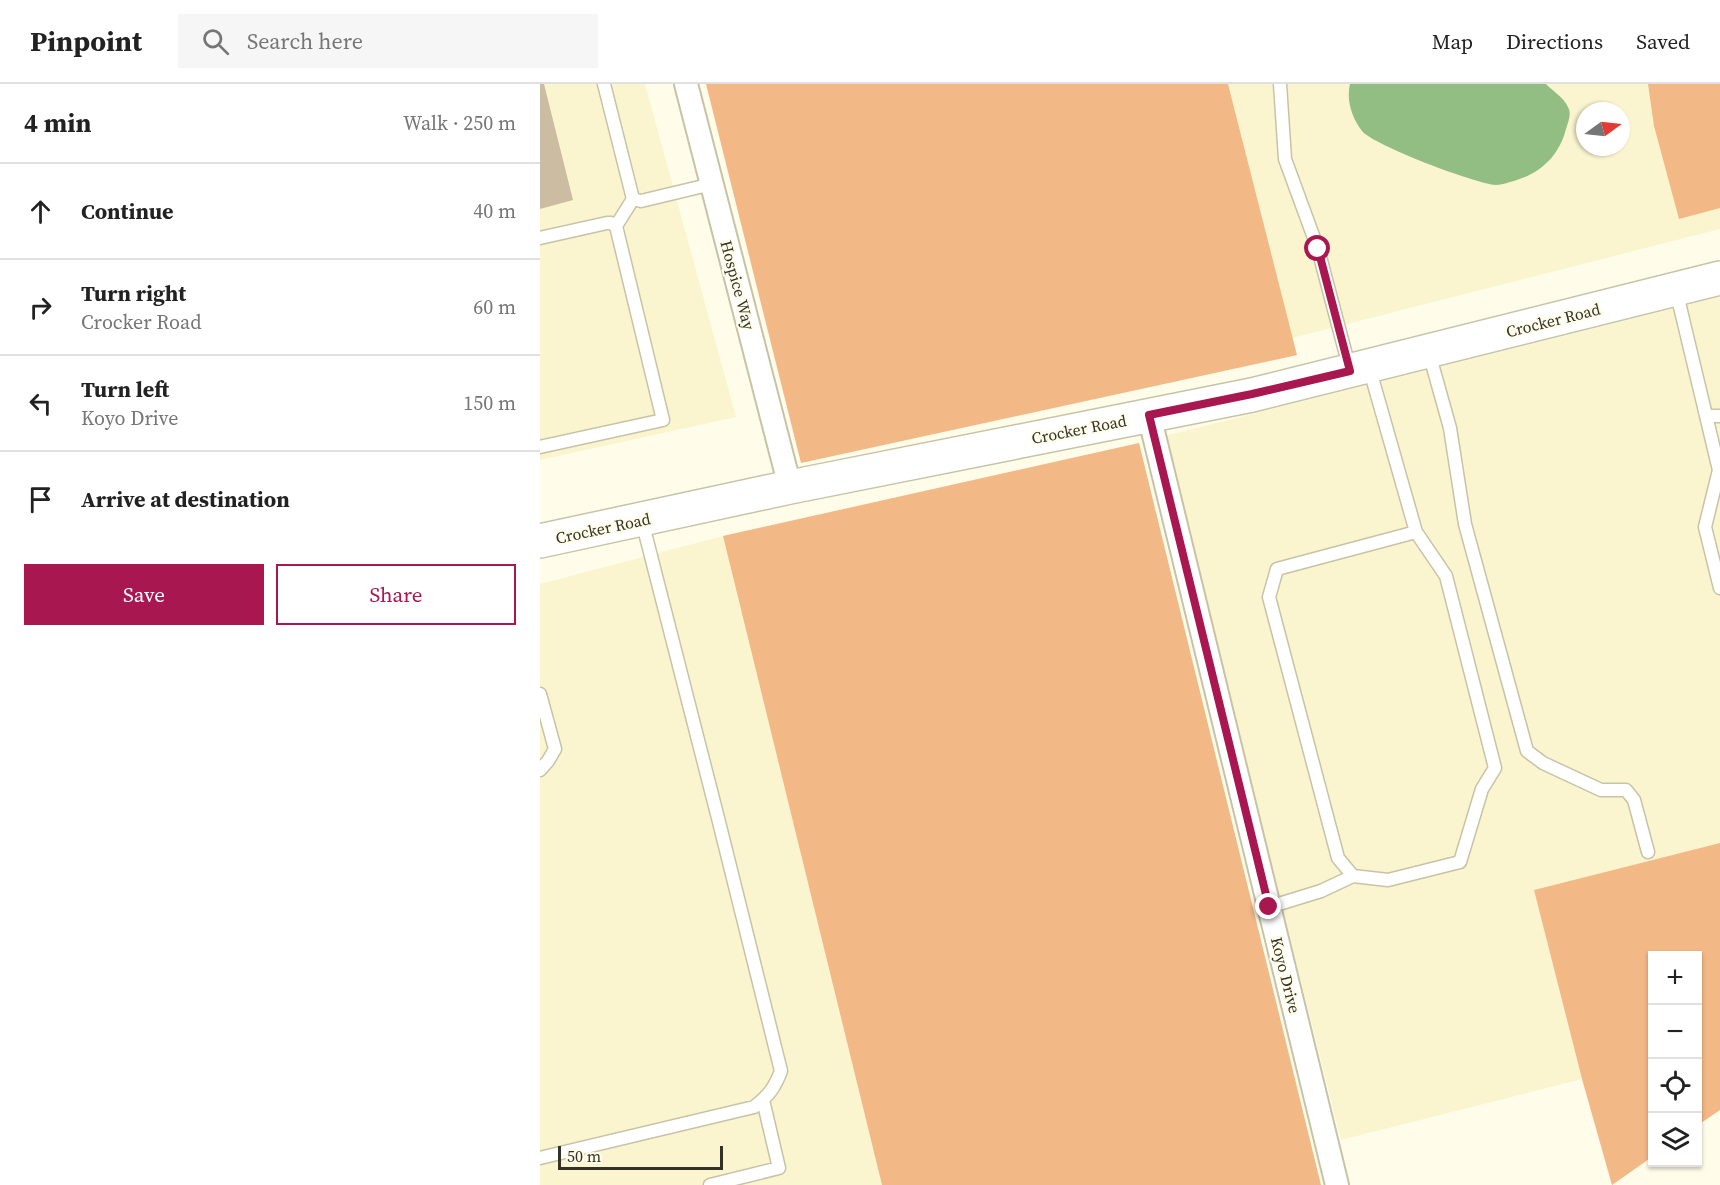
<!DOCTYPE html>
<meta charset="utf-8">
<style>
body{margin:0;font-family:"Source Serif 4",serif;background:#f6f6f6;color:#222}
.controls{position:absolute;right:18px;bottom:18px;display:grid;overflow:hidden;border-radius:0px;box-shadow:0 2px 4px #0004}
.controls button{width:54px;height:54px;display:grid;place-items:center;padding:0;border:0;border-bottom:2px solid #e0e0e0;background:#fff;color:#222;font:30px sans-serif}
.compass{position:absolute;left:1036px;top:18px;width:54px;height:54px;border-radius:50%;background:#fff;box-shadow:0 2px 4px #0004;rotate:75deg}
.scale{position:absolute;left:18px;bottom:15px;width:165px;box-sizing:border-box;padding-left:6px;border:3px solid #343227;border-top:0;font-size:16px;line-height:21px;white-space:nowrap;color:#343227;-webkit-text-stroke:4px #fffcea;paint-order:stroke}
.stop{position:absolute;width:18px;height:18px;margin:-14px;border:4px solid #a91751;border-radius:50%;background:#fff}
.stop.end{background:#a91751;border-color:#fff;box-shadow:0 2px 6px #0008}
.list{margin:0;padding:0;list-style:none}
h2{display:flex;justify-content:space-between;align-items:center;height:78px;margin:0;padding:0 24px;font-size:26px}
h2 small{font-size:20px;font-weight:400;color:#767676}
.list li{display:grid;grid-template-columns:39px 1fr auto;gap:18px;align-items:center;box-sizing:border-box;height:96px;padding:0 24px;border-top:2px solid #e0e0e0}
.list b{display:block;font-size:22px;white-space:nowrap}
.list p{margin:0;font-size:20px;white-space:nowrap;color:#767676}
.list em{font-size:20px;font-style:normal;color:#767676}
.actions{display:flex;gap:12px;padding:18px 24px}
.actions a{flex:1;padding:14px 0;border:2px solid #a91751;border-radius:0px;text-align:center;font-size:21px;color:#a91751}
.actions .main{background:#a91751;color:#fff}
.icon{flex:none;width:33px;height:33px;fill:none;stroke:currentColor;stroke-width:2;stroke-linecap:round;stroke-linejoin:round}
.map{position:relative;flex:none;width:1180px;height:1101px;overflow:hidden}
header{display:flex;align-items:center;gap:36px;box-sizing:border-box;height:84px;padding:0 30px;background:#fff;border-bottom:2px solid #e0e0e0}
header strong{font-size:28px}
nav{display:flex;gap:33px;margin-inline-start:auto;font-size:21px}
.search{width:420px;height:54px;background:#f6f6f6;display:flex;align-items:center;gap:15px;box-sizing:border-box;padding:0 21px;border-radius:0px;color:#767676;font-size:22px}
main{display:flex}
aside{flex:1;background:#fff}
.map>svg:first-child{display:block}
</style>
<header>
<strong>Pinpoint</strong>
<div class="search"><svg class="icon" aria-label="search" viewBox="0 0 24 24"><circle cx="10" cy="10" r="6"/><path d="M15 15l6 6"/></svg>Search here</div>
<nav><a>Map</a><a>Directions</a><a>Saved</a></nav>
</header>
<main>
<aside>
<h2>4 min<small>Walk · 250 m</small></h2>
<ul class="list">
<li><svg class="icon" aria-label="ahead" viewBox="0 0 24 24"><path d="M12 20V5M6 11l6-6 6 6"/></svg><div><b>Continue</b></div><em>40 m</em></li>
<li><svg class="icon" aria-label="right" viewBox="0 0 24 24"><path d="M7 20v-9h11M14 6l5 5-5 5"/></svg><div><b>Turn right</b><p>Crocker Road</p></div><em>60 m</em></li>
<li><svg class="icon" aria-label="left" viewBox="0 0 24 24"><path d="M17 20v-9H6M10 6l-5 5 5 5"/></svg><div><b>Turn left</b><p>Koyo Drive</p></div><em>150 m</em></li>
<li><svg class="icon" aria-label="arrive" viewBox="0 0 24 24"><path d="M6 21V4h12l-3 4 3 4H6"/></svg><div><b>Arrive at destination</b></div></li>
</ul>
<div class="actions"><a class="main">Save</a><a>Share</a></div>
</aside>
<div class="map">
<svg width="1180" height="1101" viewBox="0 0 1180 1101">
<rect width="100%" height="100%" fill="#fffcea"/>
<path fill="#faf5cf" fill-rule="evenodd" d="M0,0H105L196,333L0,376Z
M688,0H1180V145L752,254ZM1045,27H1081V63H1045Z
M1180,213V759L994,806L1042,995L801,1056L624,352Z
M183,452L342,1101H0V500Z"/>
<path fill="#f2b885" d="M166,0H688L757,271L261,379Z
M1108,0H1180V124L1139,135L1114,42Z
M599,359L781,1101H342L183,452Z
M1180,759V1026L1158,1041V872H1112V1073L1072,1101L1042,995L994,806Z"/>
<path fill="#92be84" d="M810,0H1006C1013,7 1024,14 1028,23C1032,30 1028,38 1026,45C1019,72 1001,89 974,97C969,98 962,101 956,101C936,100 833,61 822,47C812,34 806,16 810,0Z"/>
<path fill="#cbbca2" d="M0,0H4L33,116L0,125Z"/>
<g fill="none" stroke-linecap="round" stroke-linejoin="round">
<defs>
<path id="lane" d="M64,0L93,115L101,117L172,100
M740,0L745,75L778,165L810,286
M0,154L67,139H71L76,142
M1136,206L1179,386L1165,443L1180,504
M889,269L910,344L925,440L987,667L1003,679L1061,706H1086L1094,716L1108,768
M829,283L876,448L906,492L955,684L942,705L920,778L848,796L813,792L798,774L729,513L737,485L876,448
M1166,332H1180
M0,363L123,336L76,142L93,115
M0,610L15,665L8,677L0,686
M729,823L781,807L813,792
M0,1074L214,1023C229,1011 234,1005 241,987L179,738L102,437
M170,1101L239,1084L223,1016"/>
<path id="street" d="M146,0L250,403
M609,331L797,1101"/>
<path id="secondary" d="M0,457L250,403L712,311L1180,194"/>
</defs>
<use href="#lane" stroke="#c7c3a6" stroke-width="15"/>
<use href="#street" stroke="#c7c3a6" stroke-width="26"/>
<use href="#secondary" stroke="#c7c3a6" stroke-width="36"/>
<use href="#lane" stroke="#fff" stroke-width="12"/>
<use href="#street" stroke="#fff" stroke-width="22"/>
<use href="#secondary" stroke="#fff" stroke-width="33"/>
</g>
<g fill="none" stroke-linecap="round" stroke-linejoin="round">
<path stroke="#a91751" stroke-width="8" d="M729,823L609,331L712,310L810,287L778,165"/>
</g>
<g text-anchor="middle" stroke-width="4.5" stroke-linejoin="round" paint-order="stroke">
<g font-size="16" fill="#343227" stroke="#fffcea">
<text transform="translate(198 201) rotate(75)" y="6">Hospice Way</text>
<text transform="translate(1013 236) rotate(-14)" y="6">Crocker Road</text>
<text transform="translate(539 345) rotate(-11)" y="6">Crocker Road</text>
<text transform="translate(63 444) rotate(-12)" y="6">Crocker Road</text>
<text transform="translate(746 891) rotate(76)" y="6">Koyo Drive</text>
</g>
</g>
</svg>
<div class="controls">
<button>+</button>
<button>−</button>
<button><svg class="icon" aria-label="locate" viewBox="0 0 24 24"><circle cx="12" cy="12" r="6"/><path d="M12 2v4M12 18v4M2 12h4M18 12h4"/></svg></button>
<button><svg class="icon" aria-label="layers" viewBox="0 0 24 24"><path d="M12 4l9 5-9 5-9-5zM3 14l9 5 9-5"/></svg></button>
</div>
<svg class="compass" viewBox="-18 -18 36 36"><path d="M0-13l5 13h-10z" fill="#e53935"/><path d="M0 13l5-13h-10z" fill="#767676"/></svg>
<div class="scale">50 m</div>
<div class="stop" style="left:778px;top:165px"></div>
<div class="stop end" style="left:729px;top:823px"></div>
</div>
</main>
